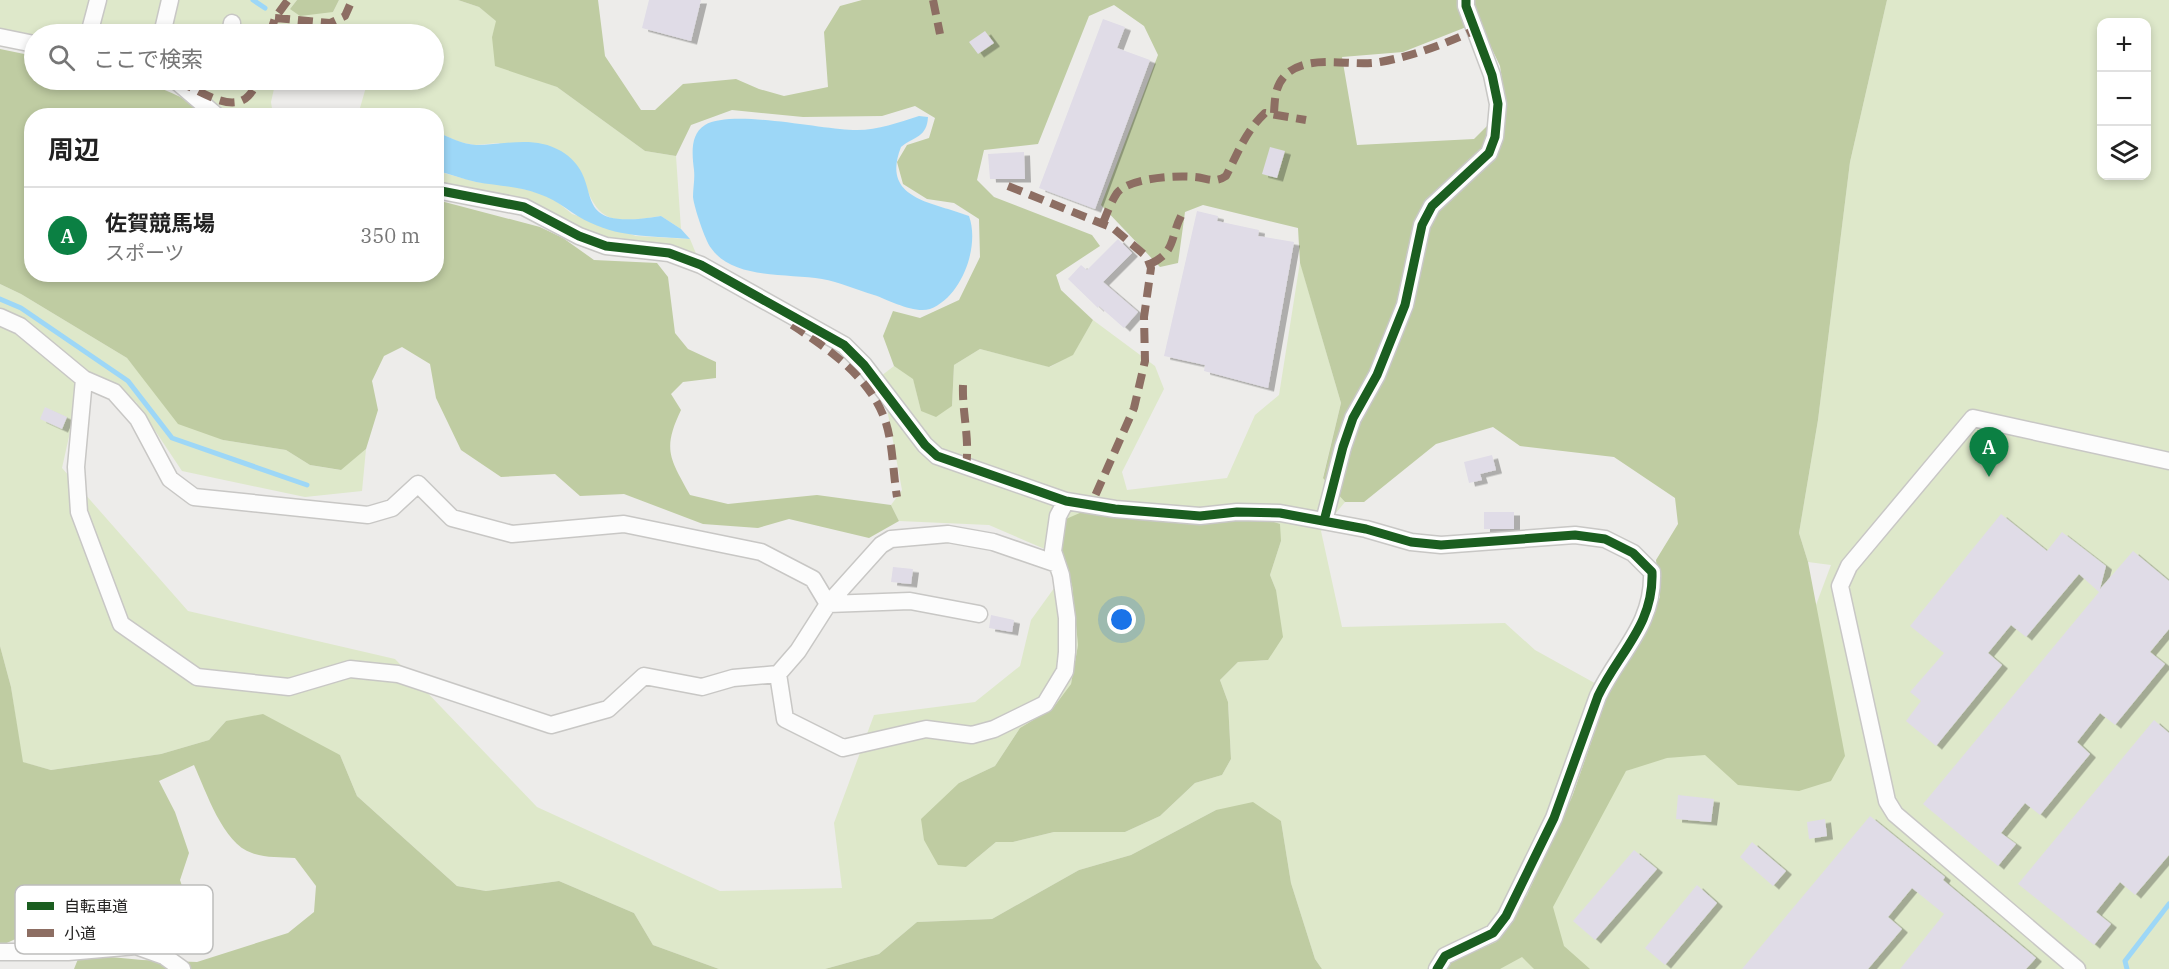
<!DOCTYPE html>
<html lang="ja">
<meta charset="utf-8">
<style>
body{margin:0;font-family:"IBM Plex Serif","Noto Sans JP",serif;background:#f6f6f6;color:#222}
.controls{position:absolute;right:18px;top:18px;display:grid;overflow:hidden;border-radius:12px;box-shadow:0 3px 9px #0003}
.controls button{width:54px;height:54px;display:grid;place-items:center;padding:0;border:0;border-bottom:2px solid #e0e0e0;background:#fff;color:#222;font:30px sans-serif}
.you{position:absolute;left:1122px;top:620px;width:21px;height:21px;margin:-15px;border:4px solid #fff;border-radius:50%;background:#1a73e8;box-shadow:0 0 0 9px #1a73e833}
.badge{display:grid;place-items:center;width:39px;height:39px;border-radius:50%;background:#0b8043;color:#fff;font-size:20px;font-weight:700}
.pin{position:absolute;translate:-50% -50px;filter:drop-shadow(0 2px 3px #0008)}
.pin::after{content:'';position:absolute;top:32px;width:21px;height:18px;background:inherit;clip-path:polygon(0 0,100% 0,50% 100%)}
.list{margin:0;padding:0;list-style:none}
h2{display:flex;justify-content:space-between;align-items:center;height:78px;margin:0;padding:0 24px;font-size:26px}
h2 small{font-size:20px;font-weight:400;color:#767676}
.list li{display:grid;grid-template-columns:39px 1fr auto;gap:18px;align-items:center;box-sizing:border-box;height:96px;padding:0 24px;border-top:2px solid #e0e0e0}
.list b{display:block;font-size:22px;white-space:nowrap}
.list p{margin:0;font-size:20px;white-space:nowrap;color:#767676}
.list em{font-size:20px;font-style:normal;color:#767676}
.icon{flex:none;width:33px;height:33px;fill:none;stroke:currentColor;stroke-width:2;stroke-linecap:round;stroke-linejoin:round}
.map{position:relative;flex:none;width:2169px;height:969px;overflow:hidden}
.search{position:absolute;background:#fff;box-shadow:0 3px 9px #0003;left:24px;top:24px;width:420px;height:66px;display:flex;align-items:center;gap:15px;box-sizing:border-box;padding:0 21px;border-radius:33px;color:#767676;font-size:22px}
.panel{position:absolute;background:#fff;box-shadow:0 3px 9px #0003;left:24px;top:108px;width:420px;height:174px;border-radius:24px}
.map>svg:first-child{display:block}
</style>
<div class="map">
<svg width="2169" height="969" viewBox="0 0 2169 969">
<defs>
<filter id="shadow"><feDropShadow dx="6" dy="3.5" stdDeviation="0" flood-color="#0004"/></filter>
</defs>
<rect width="100%" height="100%" fill="#edecea"/>
<path fill="#dee8ca" fill-rule="evenodd" d="M0,0H297L290,9L333,12L339,0H458L479,7L497,21L492,37L528,76L557,87L645,151L676,156L681,229L661,216C610,224 597,224 581,172L498,143L475,145L459,142L437,132L436,116L358,115L368,80H434V34H34V39L0,31Z
M1887,0H2169V969H1322L1315,959L1291,883L1281,821L1216,810L1131,855L1079,870L992,919L917,922L879,954L825,969H719L653,945L634,913L559,881L486,891L457,886L357,796L340,755L226,721L209,740L161,754L51,770L22,762L11,687L0,646V284L21,294L127,358L153,390L223,440L286,450L310,465L340,470L366,449L362,491L305,497L182,471L136,402L84,369L62,468L188,611L395,659L537,807L720,891L842,888L834,823L874,715L975,702L1020,666L1031,620L1068,569L1072,585L1078,645L1071,684L1053,708L1020,728L995,766L959,783L966,867L996,842H1013L1054,832H1125L1160,816L1195,783L1222,775L1231,759L1228,702L1220,680L1238,662L1268,660L1276,590L1270,575L1281,541L1236,520L1186,524L1082,512L1061,556L989,525L899,521L891,505L902,490L881,376L894,366L913,378L921,411L952,406L954,365L980,349L1050,367L1073,354L1093,320L1155,366L1164,389L1122,472L1127,490L1227,478L1255,415L1279,395L1300,262L1341,403L1323,477L1345,502L1321,531L1342,627L1505,623L1535,650L1609,691L1572,796C1603,782 1633,765 1666,758C1709,748 1769,762 1813,766L1816,605L1831,565L1808,562L1799,533L1818,420L1850,162ZM2102,22H2146V176H2102Z
M188,80H276L271,102L273,115H231Z
M437,171L476,182L508,185L539,193L555,200L572,214L636,236L690,239L697,256L604,242L437,185Z"/>
<path fill="#bfcca2" fill-rule="evenodd" d="M297,0H339L333,12L300,16L290,9Z
M458,0H598L605,56L641,110H655L683,84L736,79L759,89L784,96L828,87L824,32L840,6L862,0H1887L1850,162L1818,420L1799,533L1808,562L1845,756L1831,781L1799,791L1738,785L1705,755L1667,758L1626,771L1553,907L1564,946L1590,969H1534L1522,957L1500,969H1441L1455,960L1496,942L1527,895L1572,797L1609,691L1660,597L1656,560L1678,524L1675,498L1614,457L1520,446L1493,427L1436,444L1364,502H1345L1323,478L1341,403L1300,263L1298,228L1203,205L1185,212L1178,263L1160,267L1101,205L1158,55L1144,26L1114,5L1089,16L1038,144L984,150L977,180L994,197L1092,235L1100,246L1056,275L1061,290L1093,320L1073,355L1049,367L980,349L954,365L952,406L936,417L921,411L913,379L894,366L883,336L893,311L920,318L959,300L980,257L979,219L954,203L927,199L903,184L897,162L907,145L929,138L935,118L915,106L882,116L803,117L732,110L691,125L676,156L645,151L557,87L495,66L492,37L496,21L479,7ZM1479,22L1500,66L1506,107L1474,139L1357,145L1342,57L1403,52Z
M0,49L34,56V80C94,80 159,71 205,115L32,116V274H436L437,200L540,227L563,238L594,260L657,263L668,277L675,333L688,349L716,362V378L683,382L671,394L681,410C662,450 670,458 690,495L728,504L817,495L891,505L899,521L869,538L789,519L758,528L703,524L624,494L580,496L555,474L501,477L461,450L436,398L430,364L402,347L384,356L372,381L378,410L366,449L341,470L310,465L286,450L223,440L178,424L127,358L21,294L0,284Z
M1082,512L1186,524L1262,518L1280,524L1281,541L1270,575L1276,590L1283,637L1268,660L1238,662L1220,680L1228,702L1231,759L1222,775L1195,783L1160,816L1125,832H1054L1013,842H996L966,867L938,865L924,840L921,819L959,783L995,766L1020,728L1053,708L1071,684L1078,645L1072,585L1061,556L1066,519Z
M0,646L11,687L23,762L51,770L161,754L209,740L226,721L263,714L340,755L357,796L457,886L486,891L559,881L634,913L653,945L719,969H74L78,959L100,956L142,960L197,962L288,933L314,912L316,886L295,858C281,857 265,858 252,853C223,844 206,791 194,765L159,781L175,812L189,853L180,880L198,934L184,945L148,904L114,914L71,886L56,894L20,937L0,946Z
M1253,802L1281,821L1291,883L1315,959L1322,969H825L879,954L917,922L992,919L1079,870L1131,855L1216,810Z"/>
<path fill="#9dd7f7" d="M919,116L928,117C927,137 915,136 901,147C880,200 934,202 969,216C980,246 962,297 930,309C914,314 889,300 874,295C857,290 839,282 822,279C788,273 733,280 711,248C705,240 694,207 693,197C693,188 695,179 694,170C692,154 690,134 705,125C732,109 818,129 853,130C876,131 897,123 919,116Z
M437,132C449,137 461,144 476,145C505,145 534,135 561,151C611,181 559,233 661,216L681,229L690,239C656,236 622,238 591,223C572,215 559,200 539,194C518,186 498,186 476,182C463,179 450,174 437,171Z"/>
<g fill="none" stroke-linecap="round" stroke-linejoin="round">
<path stroke="#9dd7f7" stroke-width="5" d="M253,0L265,8
M0,299L21,308L128,381L172,438L307,485
M2127,969L2125,961L2169,904"/>
</g>
<path fill="#e0dce7" filter="url(#shadow)" d="M649,0H701L691,41L642,28Z
M1103,19L1125,27L1117,48L1150,60L1095,209L1039,188Z
M985,31L994,43L978,54L969,42Z
M1270,147L1285,151L1277,178L1262,174Z
M1024,152L1025,179H990L988,154Z
M1197,211L1218,216L1217,221L1259,230L1258,236L1294,242L1268,388L1204,371L1205,365L1164,356Z
M1118,239L1132,253L1103,282L1138,312L1124,328L1099,306L1098,308L1068,279L1081,265L1087,270Z
M45,407L67,417L62,429L40,419Z
M1492,455L1496,470L1480,474L1482,480L1469,483L1464,462Z
M1484,512H1514V529H1484Z
M2001,514L2047,551L2062,532L2106,566L2100,589L2133,551L2169,581V629L2150,652L2165,664L2115,725L2100,713L2077,742L2090,754L2040,815L2025,803L2001,833L2016,844L1998,866L1923,804L2099,592L2079,574L2026,637L2011,625L1988,653L2002,665L1936,746L1906,721L1921,701L1910,692L1944,653L1910,626Z
M893,567L913,569L911,584L891,582Z
M991,615L1014,620L1012,632L989,628Z
M2154,720L2169,733V855L2135,895L2120,882L2096,912L2111,924L2094,945L2018,884Z
M1678,795L1714,799L1711,822L1676,819Z
M1870,816L1945,877L1943,880L2036,958L2026,969H1900L1944,914L1912,888L1888,917L1902,929L1868,969H1742Z
M1825,819L1827,836L1809,839L1807,822Z
M1752,842L1786,871L1773,886L1740,857Z
M1634,850L1657,869L1595,940L1573,921Z
M1697,885L1717,903L1665,965L1645,948Z"/>
<g fill="none" stroke-linecap="round" stroke-linejoin="round">
<defs>
<path id="minor" d="M89,34L98,0
M162,34L170,0
M230,34L232,23
M0,37L34,44
M175,80L217,116
M436,190L524,207L579,236L606,246L669,253L701,265L844,345L864,365L925,445L937,456L1066,501L1115,509L1200,516L1237,512L1280,513L1366,529L1411,542L1441,545L1575,535L1605,539L1633,553L1652,572C1654,625 1619,652 1598,696L1554,818L1506,916L1493,933L1445,956L1437,969
M0,317L20,326L84,379L114,392L138,419L170,479L194,497L368,515L392,508L418,484L452,518L512,534L624,524L761,552L813,579L828,604L910,601L979,614
M84,379L76,467L79,512L121,624L197,677L289,687L350,669L398,674L551,725L608,709L644,676L702,687L733,678L778,674L798,651L828,604L881,545L891,539L948,534L993,542L1057,564
M1324,521L1343,447L1353,418L1377,375L1405,305L1422,225L1432,206L1489,153L1495,137L1498,104L1492,75L1466,6V0
M778,674L785,719L843,748L926,729L972,735L994,729L1045,704L1065,671L1067,652V618L1061,575L1053,551L1058,516L1066,501
M0,952H68L136,946L164,956L182,969
M2077,969L1895,814L1887,801L1884,787L1840,586L1849,566L1973,418L2169,461"/>
</defs>
<use href="#minor" stroke="#c8c7c5" stroke-width="19"/>
<use href="#minor" stroke="#fcfcfc" stroke-width="16"/>
<path stroke="#8d6e63" stroke-width="8" stroke-dasharray="15 8" stroke-linecap="butt" d="M933,0L940,34
M275,18L330,23L345,16L352,0
M270,34L275,18L288,0
M178,81C205,93 244,123 257,80
M1274,113C1275,97 1275,83 1289,72C1313,54 1352,67 1380,62C1413,56 1445,44 1475,30
M1008,186L1113,228L1147,257L1151,268L1144,317L1145,361L1134,408L1091,505
M1103,223C1107,213 1111,202 1117,193C1129,178 1176,175 1195,177C1207,178 1214,184 1226,176C1238,153 1245,132 1265,113L1306,120
M1150,264C1176,252 1170,238 1181,216
M792,325C829,349 872,379 886,423C893,446 893,473 897,497
M963,385C962,413 970,438 966,467"/>
<defs>
<path id="cycleway" d="M436,190L524,207L579,236L606,246L669,253L701,265L844,345L864,365L925,445L937,456L1066,501L1115,509L1200,516L1237,512L1280,513L1366,529L1411,542L1441,545L1575,535L1605,539L1633,553L1652,572C1654,625 1619,652 1598,696L1554,818L1506,916L1493,933L1445,956L1437,969
M1324,521L1343,447L1353,418L1377,375L1405,305L1422,225L1432,206L1489,153L1495,137L1498,104L1492,75L1466,6V0"/>
</defs>
<use href="#cycleway" stroke="#fff" stroke-width="13"/>
<use href="#cycleway" stroke="#1b5e20" stroke-width="9"/>
</g>
<rect x="15" y="885" width="198" height="69" rx="9" fill="#fff" stroke="#bdbdbc" stroke-width="1.5"/>
<rect x="27" y="902" width="27" height="8" fill="#1b5e20"/>
<rect x="27" y="929" width="27" height="8" fill="#8d6e63"/>
<g font-size="16" fill="#232221">
<text x="64" y="912">自転車道</text>
<text x="64" y="939">小道</text>
</g>
</svg>
<div class="controls">
<button>+</button>
<button>−</button>
<button><svg class="icon" aria-label="layers" viewBox="0 0 24 24"><path d="M12 4l9 5-9 5-9-5zM3 14l9 5 9-5"/></svg></button>
</div>
<div class="you"></div>
<div class="pin badge" style="left:1989px;top:477px">A</div>
<div class="search"><svg class="icon" aria-label="search" viewBox="0 0 24 24"><circle cx="10" cy="10" r="6"/><path d="M15 15l6 6"/></svg>ここで検索</div>
<section class="panel">
<h2>周辺<small></small></h2>
<ul class="list">
<li><span class="badge">A</span><div><b>佐賀競馬場</b><p>スポーツ</p></div><em>350 m</em></li>
</ul>
</section>
</div>
